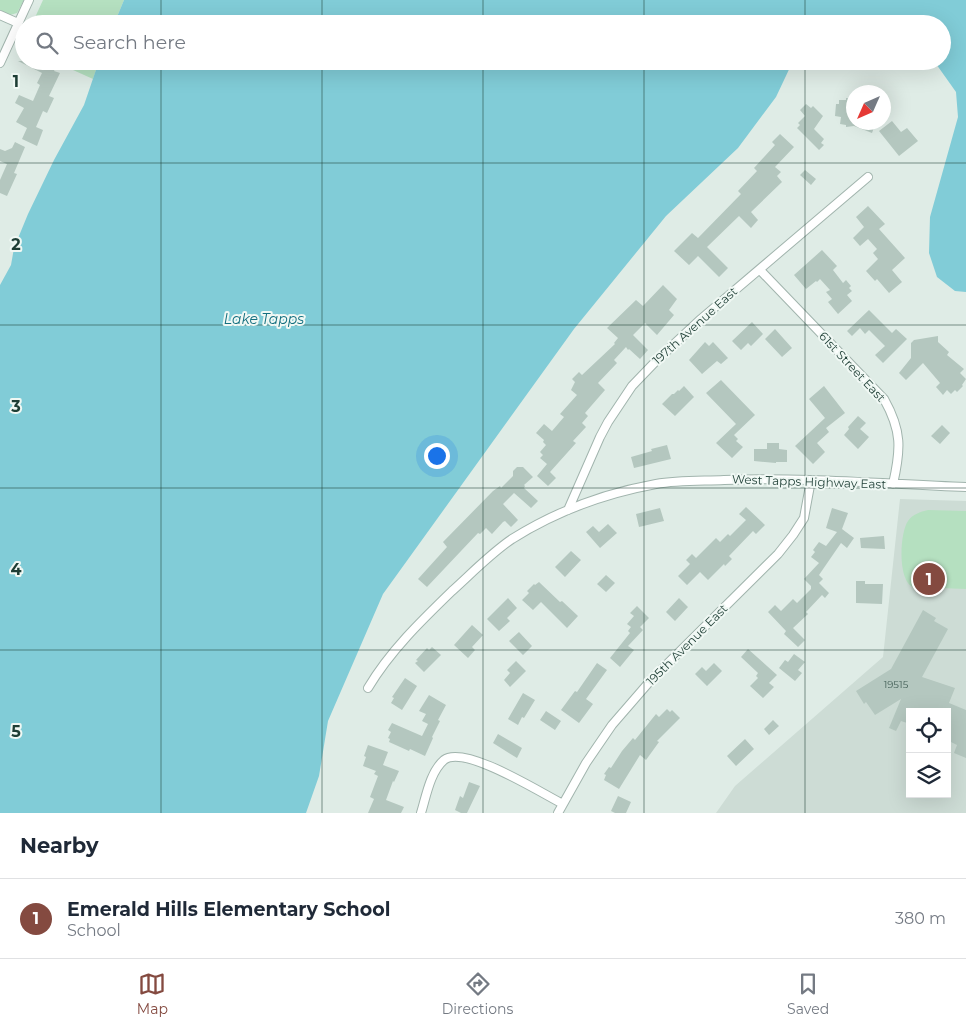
<!DOCTYPE html>
<style>
body{margin:0;font-family:Montserrat,sans-serif;background:#f2f2f3;color:#1f2937}
.controls{position:absolute;right:15px;bottom:15px;display:grid;overflow:hidden;border-radius:0px;box-shadow:0 5px 20px #0002}
.controls button{width:45px;height:45px;display:grid;place-items:center;padding:0;border:0;border-bottom:1px solid #e0e1e3;background:#fff;color:#1f2937;font:25px sans-serif}
.compass{position:absolute;left:846px;top:85px;width:45px;height:45px;border-radius:50%;background:#fff;box-shadow:0 5px 20px #0002;rotate:225deg}
.you{position:absolute;left:436px;top:455px;width:18px;height:18px;margin:-12px;border:4px solid #fff;border-radius:50%;background:#1a73e8;box-shadow:0 0 0 8px #1a73e833}
.badge{display:grid;place-items:center;width:32px;height:32px;border-radius:50%;background:#844a40;color:#fff;font-size:16px;font-weight:700}
.pin{position:absolute;translate:-50% -50%;border:2px solid #fff;box-shadow:0 1px 5px #0006}
.list{margin:0;padding:0;list-style:none}
h2{display:flex;justify-content:space-between;align-items:center;height:65px;margin:0;padding:0 20px;font-size:21px}
h2 small{font-size:16px;font-weight:400;color:#747a83}
.list li{display:grid;grid-template-columns:32px 1fr auto;gap:15px;align-items:center;box-sizing:border-box;height:80px;padding:0 20px;border-top:1px solid #e0e1e3}
.list b{display:block;font-size:19px;white-space:nowrap}
.list p{margin:0;font-size:16px;white-space:nowrap;color:#747a83}
.list em{font-size:16px;font-style:normal;color:#747a83}
.icon{flex:none;width:28px;height:28px;fill:none;stroke:currentColor;stroke-width:2;stroke-linecap:round;stroke-linejoin:round}
.map{position:relative;flex:none;width:966px;height:813px;overflow:hidden}
.search{position:absolute;background:#fff;box-shadow:0 5px 20px #0002;left:15px;right:15px;top:15px;height:55px;display:flex;align-items:center;gap:12px;box-sizing:border-box;padding:0 18px;border-radius:28px;color:#747a83;font-size:19px}
.sheet{height:145px;background:#fff}
nav{display:flex;justify-content:space-around;align-items:center;box-sizing:border-box;height:70px;border-top:1px solid #e0e1e3;background:#fff;font-size:14px;color:#747a83}
nav a{display:grid;justify-items:center;gap:2px}
nav .on{color:#844a40}
.map>svg:first-child{display:block}
</style>
<div class="map">
<svg width="966" height="813" viewBox="0 0 966 813">
<rect width="100%" height="100%" fill="#dfece6"/>
<path fill="#cddcd5" fill-rule="evenodd" d="M900,499L966,501V813H716L735,786L883,657ZM910,712H947V794H910Z"/>
<path fill="#b5e0c0" d="M0,0H24L17,13L10,15L0,10Z
M43,0H124L114,24H32Z
M53,61H99L93,79Z
M928,510L966,511V589L913,587C897,580 900,532 908,521C913,514 920,512 928,510Z"/>
<path fill="#81ccd7" d="M124,0H966V292L955,291L937,277L929,253L930,217L958,117L956,92L934,61H942V24H880L869,16L842,22L839,24H114Z
M99,61H793L776,97L738,148L666,216L574,329L383,594L328,721L319,776L306,813H0V285L11,265L14,248L28,214L54,160L84,105Z"/>
<path fill="#b4c7bf" d="M18,61H44L56,67L54,71L60,73L49,96L54,98L47,113L43,111L36,127L43,130L37,146L22,139L27,128L16,122L24,108L15,103L19,95L33,101L40,85L37,83L42,73Z
M846,98L854,99V122H876L872,133L854,126L846,127V125L840,124L841,117L835,116L836,104H839V100H846Z
M806,104L811,108L813,106L823,116L814,129L824,139L821,143L824,145L819,150L797,128L800,125L798,123L805,116L800,110Z
M892,121L901,132L907,128L918,141L899,156L879,131Z
M780,134L794,147L775,167L781,172L777,176L782,182L751,212L758,220L751,228L739,216L707,247L728,268L719,277L698,256L689,265L674,251L692,233L698,238L741,194L738,191L757,171L754,168L775,145L772,142Z
M15,142L25,147L14,173L17,174L7,196L0,193V180L7,164L0,161V149L5,151L12,148Z
M805,170L816,179L811,185L800,175Z
M868,206L885,224L879,229L905,258L892,270L902,282L889,293L877,279L875,281L866,271L878,259L873,253L877,249L868,239L860,246L853,238L864,227L856,217Z
M822,250L837,266L833,270L843,283L846,280L851,286L849,288L852,291L847,295L852,301L838,314L828,302L832,299L826,292L830,290L820,279L817,282L816,281L806,289L794,275Z
M663,285L677,299L669,310L674,315L657,335L645,323L633,335L648,350L640,359L629,349L628,350L626,347L614,360L617,363L598,383L605,390L585,413L588,416L582,423L586,427L573,441L576,443L550,472L556,478L548,486L537,476L547,464L540,458L543,455L540,452L546,445L543,442L544,440L536,433L544,424L552,431L564,417L560,414L577,395L571,390L575,382L572,379L579,372L582,375L615,344L614,343L618,338L607,328L636,300L643,306Z
M869,310L892,333L896,329L907,339L883,363L875,355L885,346L869,330L865,334L860,328L852,336L847,331Z
M752,322L763,334L751,346L748,343L741,350L732,341Z
M775,329L792,348L782,357L765,339Z
M938,336V342L949,352L947,355L964,369L960,373L966,379L962,385L963,386L957,392L955,390L951,394L947,390L943,395L936,387L940,383L923,363L906,380L899,373L911,358V343L914,340Z
M705,342L709,346L713,342L728,358L721,364L717,361L702,374L689,360Z
M721,380L755,415L734,435L738,439L736,441L743,447L732,458L716,443L736,424L706,393Z
M684,386L694,397L675,416L662,404L672,394H674L678,390L679,391Z
M824,386L845,413L826,428L829,432L817,443L825,452L813,464L795,446L825,418L809,399Z
M858,416L866,423L860,429L869,437L858,449L844,435L849,429L848,427Z
M942,425L950,433L940,444L931,436Z
M767,443H779V449L787,450V462H776V463L754,461V449H767Z
M667,445L671,459L634,468L631,457L652,451L651,449Z
M517,467H523L533,477L524,485L525,486L524,488L538,501L531,508L514,493L503,504L518,520L511,527L505,521L503,522L492,534L486,528L480,534L478,533L427,587L418,579L447,547L443,542L493,491L500,486L501,488L513,476V471Z
M746,507L765,525L756,534L753,531L729,556L732,559L725,566L724,564L708,580L700,572L687,585L678,576L690,564L686,560L692,554L696,558L716,538L720,542L728,534L730,536L746,520L739,514Z
M660,508L664,521L639,527L636,514Z
M832,508L848,513L842,529L854,538L847,548L841,543L819,575L823,579L819,583L829,593L825,598L822,595L806,612L808,614L793,628L805,640L798,647L784,634L786,631L768,612L775,605L781,611L793,599L797,603L811,589V586L804,579L819,563L811,557L815,552L813,550L819,542L826,546L837,532L826,528Z
M608,524L617,533L600,548L586,532L593,526L599,532Z
M884,536L885,549L861,548L860,538Z
M571,551L581,560L565,577L555,567Z
M606,575L615,583L606,592L597,584Z
M856,581H865V584H883L882,604L856,603Z
M539,582L560,602L562,601L578,616L567,628L541,602L533,610L522,600L529,593L527,591L534,584L535,585Z
M508,598L517,608L507,618L510,621L499,631L487,619Z
M679,598L688,607L675,621L666,612Z
M637,606L649,618L640,627L643,630L628,646L634,650L620,667L610,658L630,633L628,631L631,627L627,624L634,616L630,613Z
M923,610L936,618L934,621L948,629L922,677L955,688L949,703L966,710V758L954,753L957,745L951,742V740L947,738V712H910V724L901,721L896,731L889,728L901,699L875,715L866,702L864,704L856,691L891,669Z
M472,625L483,635L472,647L475,650L468,658L454,645Z
M519,632L532,646L523,655L509,641Z
M432,647L441,655L424,672L415,663L418,661L416,660L427,648L429,650Z
M748,649L777,675L769,683L774,687L763,698L750,686L758,678L756,676L758,673L741,657Z
M794,654L805,662L798,670L802,673L795,681L779,668L785,660L788,662Z
M516,661L526,671L510,687L504,680L510,673L507,670Z
M597,663L607,670L586,699L593,704L579,723L561,710L575,691L577,692Z
M714,663L722,671L707,686L695,674L702,667L706,671Z
M405,678L417,686L402,710L391,703L394,698L392,697Z
M523,693L535,700L524,718L522,717L518,725L508,719Z
M429,695L446,705L438,720L440,721L432,737L433,738L425,756L410,749L409,751L389,742L390,739L388,738L391,732L388,730L392,723L422,736L428,724L422,721L426,714L419,711Z
M667,709L670,712L672,710L680,718L657,741L659,742L646,760L640,755L619,789L604,780L606,775L604,774L609,767L611,768L622,751L633,738L635,740L656,714L659,717Z
M546,711L561,721L555,730L540,720Z
M773,720L779,726L769,735L764,729Z
M498,734L522,748L517,758L493,743Z
M745,739L754,749L736,766L727,756Z
M368,745L388,752L383,765L399,771L394,782L393,781L386,800L404,807L401,813H368L374,799L370,797L378,776L374,774L376,771L363,766L366,757L364,756Z
M469,782L480,786L467,813H461L455,810L460,796L463,798Z
M618,796L631,802L626,813H615L611,811Z"/>
<g fill="none" stroke-linecap="round" stroke-linejoin="round">
<defs>
<path id="minor" d="M0,15L18,23
M0,63L29,0
M760,270L884,399C902,431 901,449 893,484
M568,510L600,437L608,422L632,386L657,360L701,319L868,177
M368,688C390,651 421,621 452,591C471,574 490,554 512,539C555,512 606,493 656,484C678,480 702,481 724,480C805,477 885,484 966,487
M421,813C426,797 430,772 444,760C464,744 541,793 563,804
M558,813L586,763L612,725L651,680L778,554L793,535L804,518L811,480"/>
</defs>
<use href="#minor" stroke="#a1b4ad" stroke-width="10"/>
<use href="#minor" stroke="#fff" stroke-width="8"/>
</g>
<path fill="none" stroke="#1e3e35" stroke-width="1" stroke-opacity="0.55" d="M161,0V24M322,0V24M483,0V24M644,0V24M805,0V24M161,61V813M322,61V813M483,61V813M644,61V813M805,61V813M0,163H966M0,325H966M0,488H966M0,650H966"/>
<g text-anchor="middle" stroke-width="4" stroke-linejoin="round" paint-order="stroke">
<g font-size="10" fill="#446058">
<text x="896" y="688">19515</text>
</g>
<g font-size="12" fill="#1e3e35" stroke="#f0f8f4">
<text transform="translate(695 326) rotate(-42)" y="4">197th Avenue East</text>
<text transform="translate(852 367) rotate(47)" y="4">61st Street East</text>
<text transform="translate(809 482) rotate(2)" y="4">West Tapps Highway East</text>
<text transform="translate(687 645) rotate(-45)" y="4">195th Avenue East</text>
</g>
<g font-size="14" font-style="italic" fill="#136f7f" stroke="#f0f8f4">
<text x="264" y="324">Lake Tapps</text>
</g>
</g>
<g font-size="16" text-anchor="middle" font-weight="bold" fill="#1e3e35" stroke="#f0f8f4" stroke-width="4" stroke-linejoin="round" paint-order="stroke">
<text x="16" y="87">1</text>
<text x="16" y="250">2</text>
<text x="16" y="412">3</text>
<text x="16" y="575">4</text>
<text x="16" y="737">5</text>
</g>
</svg>
<div class="controls">
<button><svg class="icon" aria-label="locate" viewBox="0 0 24 24"><circle cx="12" cy="12" r="6"/><path d="M12 2v4M12 18v4M2 12h4M18 12h4"/></svg></button>
<button><svg class="icon" aria-label="layers" viewBox="0 0 24 24"><path d="M12 4l9 5-9 5-9-5zM3 14l9 5 9-5"/></svg></button>
</div>
<svg class="compass" viewBox="-18 -18 36 36"><path d="M0-13l5 13h-10z" fill="#e53935"/><path d="M0 13l5-13h-10z" fill="#747a83"/></svg>
<div class="you"></div>
<div class="pin badge" style="left:929px;top:579px">1</div>
<div class="search"><svg class="icon" aria-label="search" viewBox="0 0 24 24"><circle cx="10" cy="10" r="6"/><path d="M15 15l6 6"/></svg>Search here</div>
</div>
<section class="sheet">
<h2>Nearby<small></small></h2>
<ul class="list">
<li><span class="badge">1</span><div><b>Emerald Hills Elementary School</b><p>School</p></div><em>380 m</em></li>
</ul>
</section>
<nav>
<a class="on"><svg class="icon" aria-label="map" viewBox="0 0 24 24"><path d="M3 6l6-2 6 2 6-2v14l-6 2-6-2-6 2zM9 4v14M15 6v14"/></svg>Map</a>
<a><svg class="icon" aria-label="directions" viewBox="0 0 24 24"><path d="M12 3l9 9-9 9-9-9zM9 14v-3h6M13 9l2 2-2 2"/></svg>Directions</a>
<a><svg class="icon" aria-label="saved" viewBox="0 0 24 24"><path d="M7 4h10v16l-5-4-5 4z"/></svg>Saved</a>
</nav>
